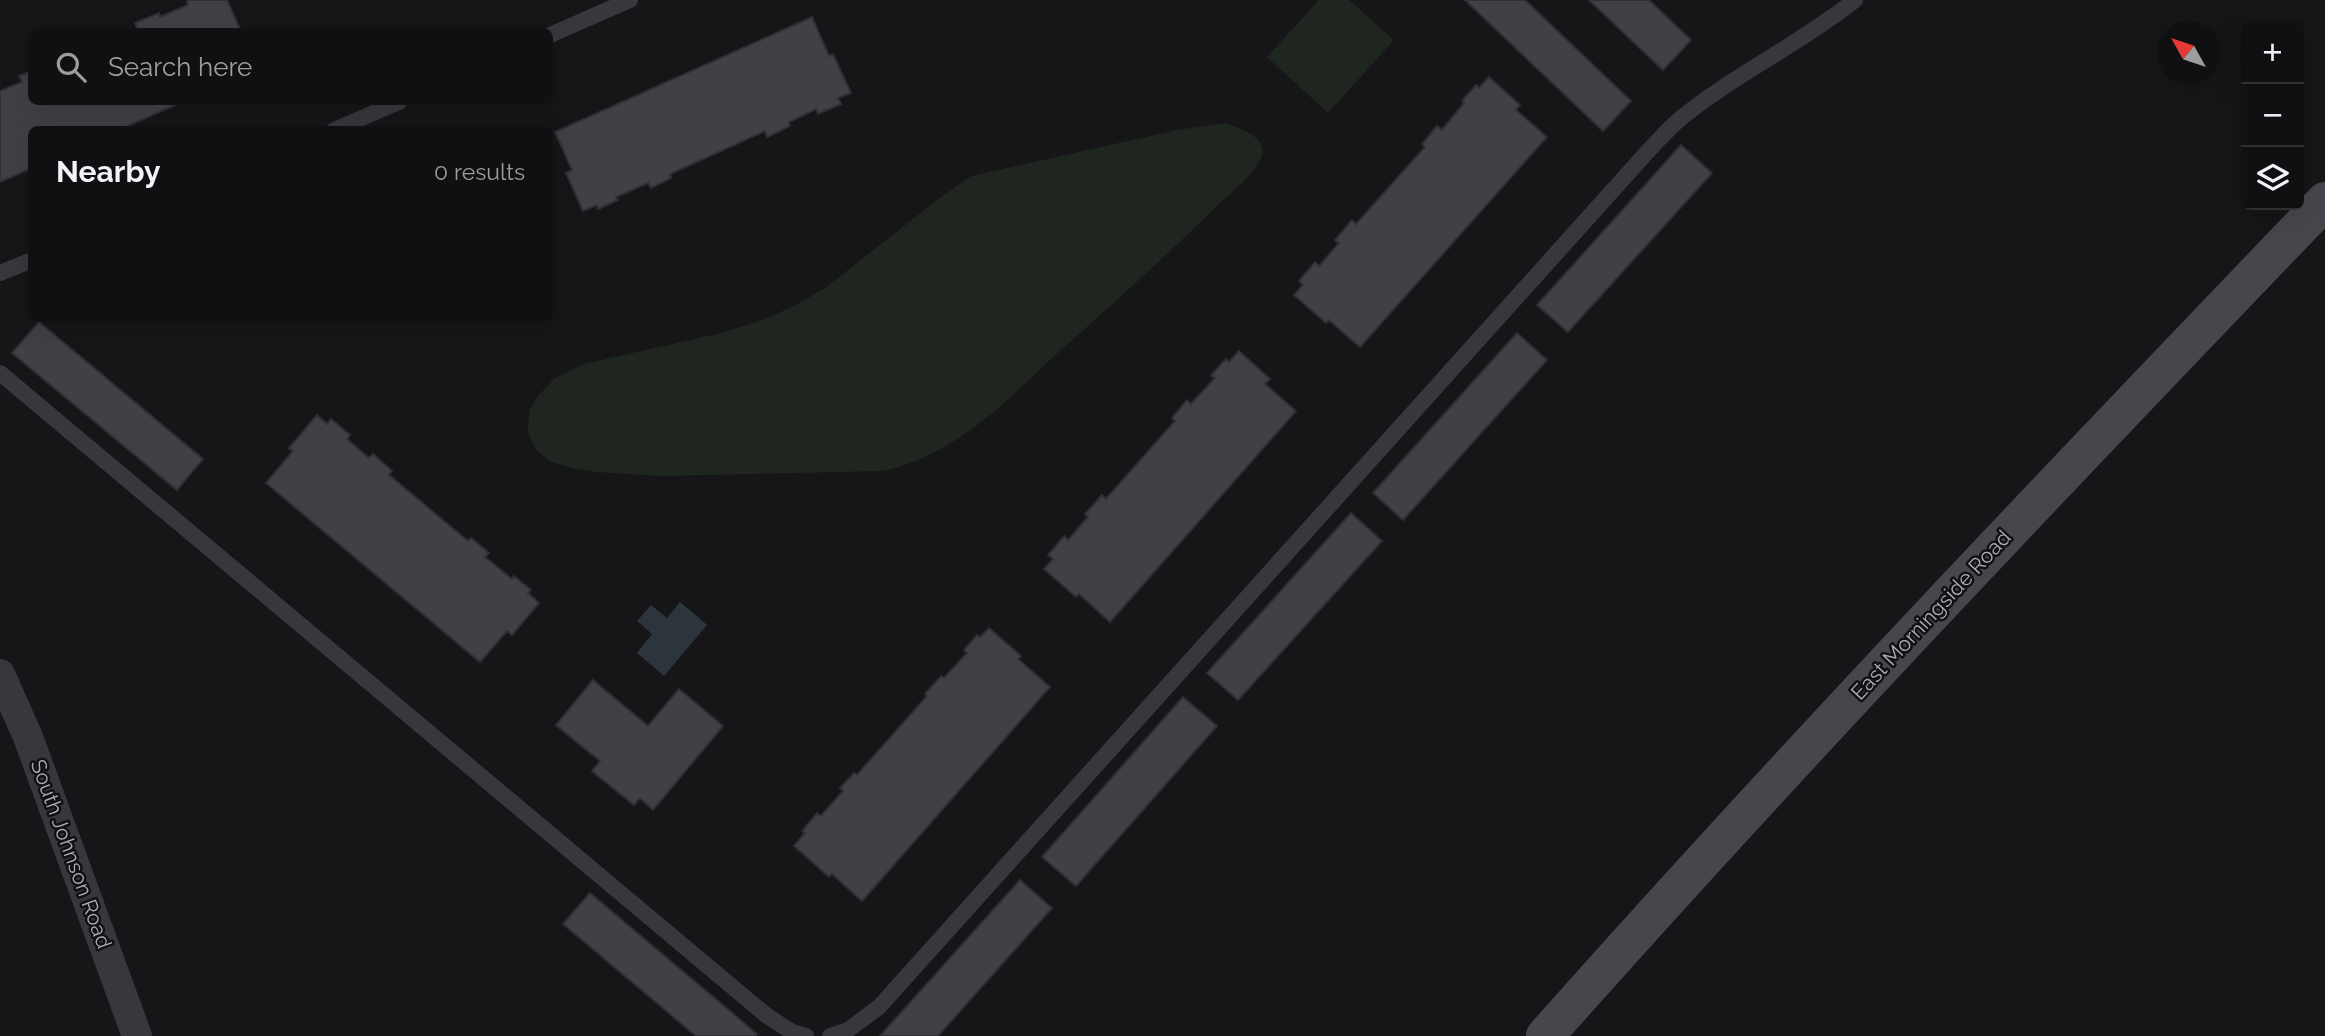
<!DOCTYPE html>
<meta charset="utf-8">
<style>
body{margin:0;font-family:Raleway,sans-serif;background:#1e1e20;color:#f1f3f6}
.controls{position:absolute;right:21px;top:21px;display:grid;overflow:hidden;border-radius:10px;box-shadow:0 7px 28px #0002}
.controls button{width:63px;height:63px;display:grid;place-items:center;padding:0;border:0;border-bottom:2px solid #303032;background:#101012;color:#f1f3f6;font:35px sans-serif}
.compass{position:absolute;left:2157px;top:21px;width:63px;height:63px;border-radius:50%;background:#101012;box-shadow:0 7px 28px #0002;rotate:310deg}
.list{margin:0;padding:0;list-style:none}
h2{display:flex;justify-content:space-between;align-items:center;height:91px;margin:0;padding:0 28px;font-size:30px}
h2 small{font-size:23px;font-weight:400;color:#9c9d9f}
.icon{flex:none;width:38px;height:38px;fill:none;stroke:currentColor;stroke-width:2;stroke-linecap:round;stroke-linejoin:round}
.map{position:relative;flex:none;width:2325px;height:1036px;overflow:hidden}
.search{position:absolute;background:#101012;box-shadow:0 7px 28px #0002;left:28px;top:28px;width:525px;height:77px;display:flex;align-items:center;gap:18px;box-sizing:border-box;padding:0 24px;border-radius:10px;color:#9c9d9f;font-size:26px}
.panel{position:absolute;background:#101012;box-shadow:0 7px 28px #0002;left:28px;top:126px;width:525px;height:196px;border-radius:10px}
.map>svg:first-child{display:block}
</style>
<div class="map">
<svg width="2325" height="1036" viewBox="0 0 2325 1036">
<rect width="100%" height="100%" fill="#161618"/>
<path fill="#1e261f" d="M1319,0H1349L1394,40L1328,113L1267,57Z
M1224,123C1238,127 1270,137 1261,158C1255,174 1227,196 1214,209C1165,257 1113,304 1061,350C1030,378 999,411 965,434C938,452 914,464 883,471L662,476L596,472L571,468L551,462L535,449L528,432L529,410L538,396L554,379L584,364L717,334L763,320L796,305L825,288L941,197L971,176L1177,130Z"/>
<path fill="#2c353c" d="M680,602L707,625L664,676L637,653L652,634L637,621L651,605L667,618Z"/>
<path fill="#404145" stroke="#303034" stroke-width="2" d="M187,0H227L240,29L236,32H130L137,28L135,23L159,13L160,17L188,5Z
M1465,0H1525L1631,101L1603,131Z
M1589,0H1649L1691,40L1663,70Z
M812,17L829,56L833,54L851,93L838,98L841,104L818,114L816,109L789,122L790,126L767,137L765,131L670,174L671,178L651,188L648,183L616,197L618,200L598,209L597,205L583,211L566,173L572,170L555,132Z
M32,71V102H182L119,130H32V168L0,182V91L22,82L19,76Z
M1489,77L1520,105L1516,110L1547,137L1360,347L1329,320L1326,323L1294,295L1303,285L1299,281L1315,262L1319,266L1339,243L1335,240L1352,220L1356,224L1425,147L1422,144L1437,126L1442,130L1464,103L1462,101L1476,85L1479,88Z
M1681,145L1712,173L1568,332L1537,305Z
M39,322L203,459L177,490L12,353Z
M1517,333L1547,360L1403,520L1373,493Z
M1239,351L1270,379L1265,384L1296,411L1110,622L1079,594L1076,597L1044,569L1053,559L1048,555L1064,536L1068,540L1088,517L1085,514L1102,495L1106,499L1175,421L1172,418L1187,400L1191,404L1215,378L1211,375L1226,359L1229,362Z
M317,415L327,424L331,419L350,435L347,439L369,458L373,454L392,471L389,475L468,541L471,538L489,553L485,557L512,579L514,576L531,590L528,593L539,603L512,635L507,631L480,662L266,483L293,451L289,448Z
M1351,513L1382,541L1238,700L1207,673Z
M989,628L1021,656L1018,659L1050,687L862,901L832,874L829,877L794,846L805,833L802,831L817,813L821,816L843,791L840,788L854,773L857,775L927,696L925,694L941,676L944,678L967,653L964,650L977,635L980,637Z
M593,680L648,726L679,689L723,726L653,810L640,798L634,805L592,771L600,761L556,725Z
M1183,697L1217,726L1076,886L1042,857Z
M1020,880L1052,908L938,1036H880Z
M590,893L757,1034L755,1036H696L563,924Z"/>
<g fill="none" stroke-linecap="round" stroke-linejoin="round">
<path stroke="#37383d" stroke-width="16" d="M550,35L630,0
M334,130L399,102
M0,273L32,260
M0,373L766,1015L792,1032L806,1036
M830,1036L848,1030L879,1007L1649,150C1659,140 1669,128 1680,119C1735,74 1800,44 1855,0"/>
<path stroke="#37383d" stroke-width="30" d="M0,674L28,737L137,1036"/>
<path stroke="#45474d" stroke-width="38" d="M1545,1036C1798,751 2061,476 2325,201"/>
</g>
<g text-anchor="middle" stroke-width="5" stroke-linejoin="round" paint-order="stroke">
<g font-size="21" fill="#a8adb8" stroke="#111113">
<text transform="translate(1931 615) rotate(-47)" y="7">East Morningside Road</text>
<text transform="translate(71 854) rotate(70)" y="7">South Johnson Road</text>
</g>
</g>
</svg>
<div class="controls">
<button>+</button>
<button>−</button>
<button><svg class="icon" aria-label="layers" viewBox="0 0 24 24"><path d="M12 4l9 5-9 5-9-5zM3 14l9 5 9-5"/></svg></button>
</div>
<svg class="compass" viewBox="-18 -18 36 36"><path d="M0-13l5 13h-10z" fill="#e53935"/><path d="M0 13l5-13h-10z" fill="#9c9d9f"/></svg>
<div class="search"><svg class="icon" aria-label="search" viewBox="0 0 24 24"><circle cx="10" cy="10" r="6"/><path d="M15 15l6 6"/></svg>Search here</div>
<section class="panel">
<h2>Nearby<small>0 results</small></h2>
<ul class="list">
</ul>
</section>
</div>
